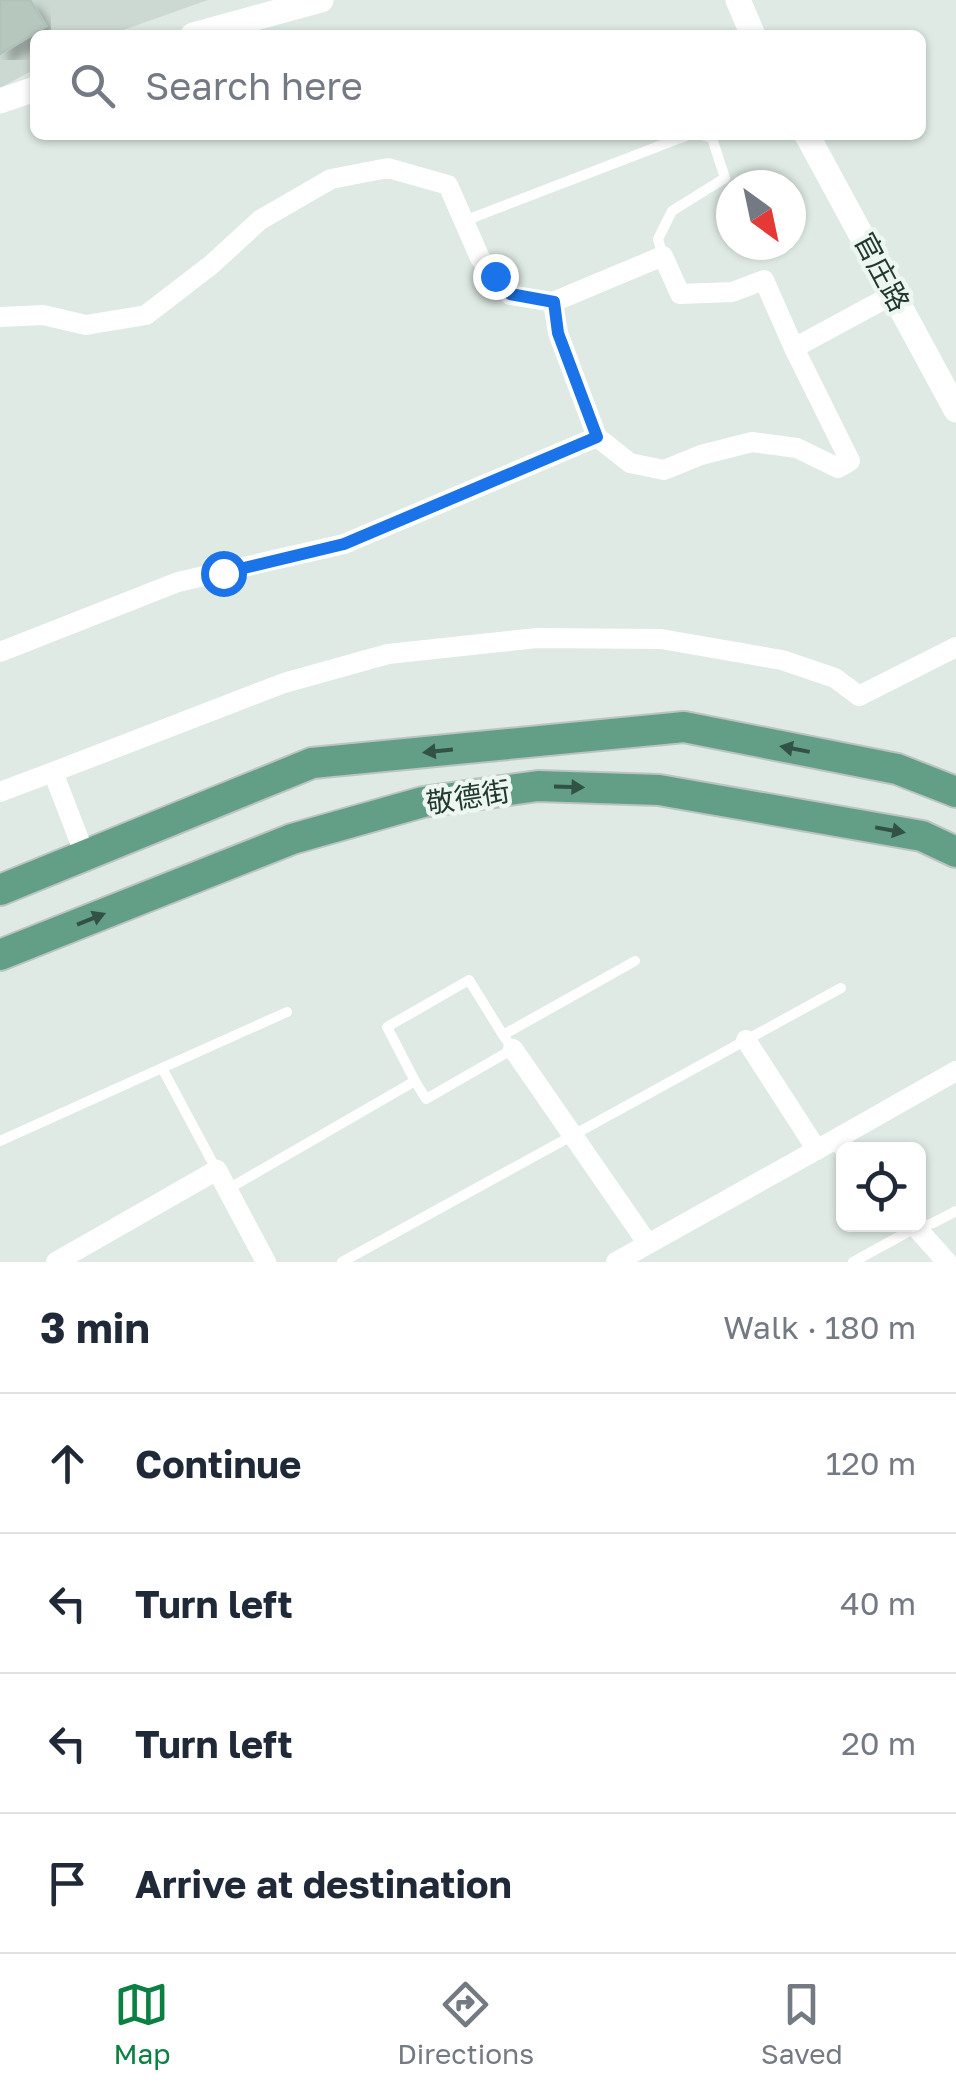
<!DOCTYPE html>
<meta charset="utf-8">
<style>
body{margin:0;font-family:"Golos Text","Noto Sans SC",sans-serif;background:#f2f2f3;color:#1f2937}
.controls{position:absolute;right:30px;bottom:30px;display:grid;overflow:hidden;border-radius:15px;box-shadow:0 2px 8px #0004}
.controls button{width:90px;height:90px;display:grid;place-items:center;padding:0;border:0;border-bottom:2px solid #e0e1e3;background:#fff;color:#1f2937;font:50px sans-serif}
.compass{position:absolute;left:716px;top:170px;width:90px;height:90px;border-radius:50%;background:#fff;box-shadow:0 2px 8px #0004;rotate:147deg}
.stop{position:absolute;width:30px;height:30px;margin:-22px;border:8px solid #1a73e8;border-radius:50%;background:#fff}
.stop.end{background:#1a73e8;border-color:#fff;box-shadow:0 2px 10px #0008}
.list{margin:0;padding:0;list-style:none}
h2{display:flex;justify-content:space-between;align-items:center;height:130px;margin:0;padding:0 40px;font-size:42px}
h2 small{font-size:32px;font-weight:400;color:#747a83}
.list li{display:grid;grid-template-columns:65px 1fr auto;gap:30px;align-items:center;box-sizing:border-box;height:140px;padding:0 40px;border-top:2px solid #e0e1e3}
.list b{display:block;font-size:38px;white-space:nowrap}
.list em{font-size:32px;font-style:normal;color:#747a83}
.icon{flex:none;width:55px;height:55px;fill:none;stroke:currentColor;stroke-width:2;stroke-linecap:round;stroke-linejoin:round}
.map{position:relative;flex:none;width:956px;height:1262px;overflow:hidden}
.search{position:absolute;background:#fff;box-shadow:0 2px 8px #0004;left:30px;right:30px;top:30px;height:110px;display:flex;align-items:center;gap:25px;box-sizing:border-box;padding:0 35px;border-radius:15px;color:#747a83;font-size:38px}
.sheet{height:690px;background:#fff}
nav{display:flex;justify-content:space-around;align-items:center;box-sizing:border-box;height:140px;border-top:2px solid #e0e1e3;background:#fff;font-size:28px;color:#747a83}
nav a{display:grid;justify-items:center;gap:5px}
nav .on{color:#0b8043}
.map>svg:first-child{display:block}
</style>
<div class="map">
<svg width="956" height="1262" viewBox="0 0 956 1262">
<defs>
<filter id="shadow"><feDropShadow dx="9" dy="9" stdDeviation="5" flood-color="#0004"/></filter>
</defs>
<rect width="100%" height="100%" fill="#deeae3"/>
<path fill="#ccd9d2" d="M0,0H208L109,35H35V69L0,88Z"/>
<path fill="#b6c7be" stroke="#b1c3b9" stroke-width="2.5" filter="url(#shadow)" d="M0,0H30L46,26L0,54Z"/>
<g fill="none" stroke-linecap="round" stroke-linejoin="round">
<defs>
<path id="primary" d="M0,890L312,763L684,727L897,769L956,792
M0,955L292,839L423,802L538,786L659,790L922,836L956,852"/>
</defs>
<use href="#primary" stroke="#bcc4c1" stroke-width="34"/>
<path stroke="#fff" stroke-width="10" d="M464,221L688,135
M663,256L658,239L672,211L725,178L712,138L701,135
M162,1068L287,1012
M415,1081L387,1027L469,980L503,1035
M0,1141L162,1068L216,1169
M228,1189L415,1081L426,1099L513,1049L503,1035L635,961
M342,1262L841,988
M853,1262L915,1228L933,1223L956,1211"/>
<path stroke="#fff" stroke-width="20" d="M0,317L43,315L86,325L146,315L211,265L260,220L331,179L388,168L448,185L480,258L510,295L553,302
M794,348L764,280L732,292L680,294L663,256L553,302L558,333L597,437L630,463L664,470L701,455L752,442L797,448L838,468L850,461L794,348L894,294
M0,652L178,582L344,544L597,437
M53,772L284,683L388,654L537,638L661,639L782,660L835,678L859,696L956,647
M0,792L53,772L85,855
M746,1040L817,1150
M513,1049L648,1244
M846,1150L836,1139L956,1071
M913,1224L947,1262
M56,1262L217,1170L266,1262
M616,1262L836,1139"/>
<path stroke="#fff" stroke-width="25" d="M738,0L753,35
M193,35L321,0
M0,101L35,89
M807,135L956,410"/>
<use href="#primary" stroke="#639f87" stroke-width="30"/>
</g>
<defs><path id="oneway-solid" d="M-6-.8H1V-3.2L6.5 0L1 3.2V.8H-6Z" transform="scale(2.5)"/></defs>
<g fill="#315245">
<use href="#oneway-solid" transform="translate(795 749) rotate(-169)"/>
<use href="#oneway-solid" transform="translate(438 751) rotate(174)"/>
<use href="#oneway-solid" transform="translate(569 787) rotate(2)"/>
<use href="#oneway-solid" transform="translate(890 830) rotate(10)"/>
<use href="#oneway-solid" transform="translate(91 919) rotate(-22)"/>
</g>
<g fill="none" stroke-linecap="round" stroke-linejoin="round">
<path stroke="#1a73e8" stroke-width="12" d="M223,573L344,544L597,437L558,333L554,302L510,294L495,276"/>
</g>
<g text-anchor="middle" stroke-width="9" stroke-linejoin="round" paint-order="stroke">
<g font-size="28" fill="#20392f" stroke="#eef6f1">
<text transform="translate(882 272) rotate(62)" y="10">官庄路</text>
<text transform="translate(468 797) rotate(-9)" y="10">敬德街</text>
</g>
</g>
</svg>
<div class="controls">
<button><svg class="icon" aria-label="locate" viewBox="0 0 24 24"><circle cx="12" cy="12" r="6"/><path d="M12 2v4M12 18v4M2 12h4M18 12h4"/></svg></button>
</div>
<svg class="compass" viewBox="-18 -18 36 36"><path d="M0-13l5 13h-10z" fill="#e53935"/><path d="M0 13l5-13h-10z" fill="#747a83"/></svg>
<div class="stop" style="left:223px;top:573px"></div>
<div class="stop end" style="left:495px;top:276px"></div>
<div class="search"><svg class="icon" aria-label="search" viewBox="0 0 24 24"><circle cx="10" cy="10" r="6"/><path d="M15 15l6 6"/></svg>Search here</div>
</div>
<section class="sheet">
<h2>3 min<small>Walk · 180 m</small></h2>
<ul class="list">
<li><svg class="icon" aria-label="ahead" viewBox="0 0 24 24"><path d="M12 20V5M6 11l6-6 6 6"/></svg><div><b>Continue</b></div><em>120 m</em></li>
<li><svg class="icon" aria-label="left" viewBox="0 0 24 24"><path d="M17 20v-9H6M10 6l-5 5 5 5"/></svg><div><b>Turn left</b></div><em>40 m</em></li>
<li><svg class="icon" aria-label="left" viewBox="0 0 24 24"><path d="M17 20v-9H6M10 6l-5 5 5 5"/></svg><div><b>Turn left</b></div><em>20 m</em></li>
<li><svg class="icon" aria-label="arrive" viewBox="0 0 24 24"><path d="M6 21V4h12l-3 4 3 4H6"/></svg><div><b>Arrive at destination</b></div></li>
</ul>
</section>
<nav>
<a class="on"><svg class="icon" aria-label="map" viewBox="0 0 24 24"><path d="M3 6l6-2 6 2 6-2v14l-6 2-6-2-6 2zM9 4v14M15 6v14"/></svg>Map</a>
<a><svg class="icon" aria-label="directions" viewBox="0 0 24 24"><path d="M12 3l9 9-9 9-9-9zM9 14v-3h6M13 9l2 2-2 2"/></svg>Directions</a>
<a><svg class="icon" aria-label="saved" viewBox="0 0 24 24"><path d="M7 4h10v16l-5-4-5 4z"/></svg>Saved</a>
</nav>
